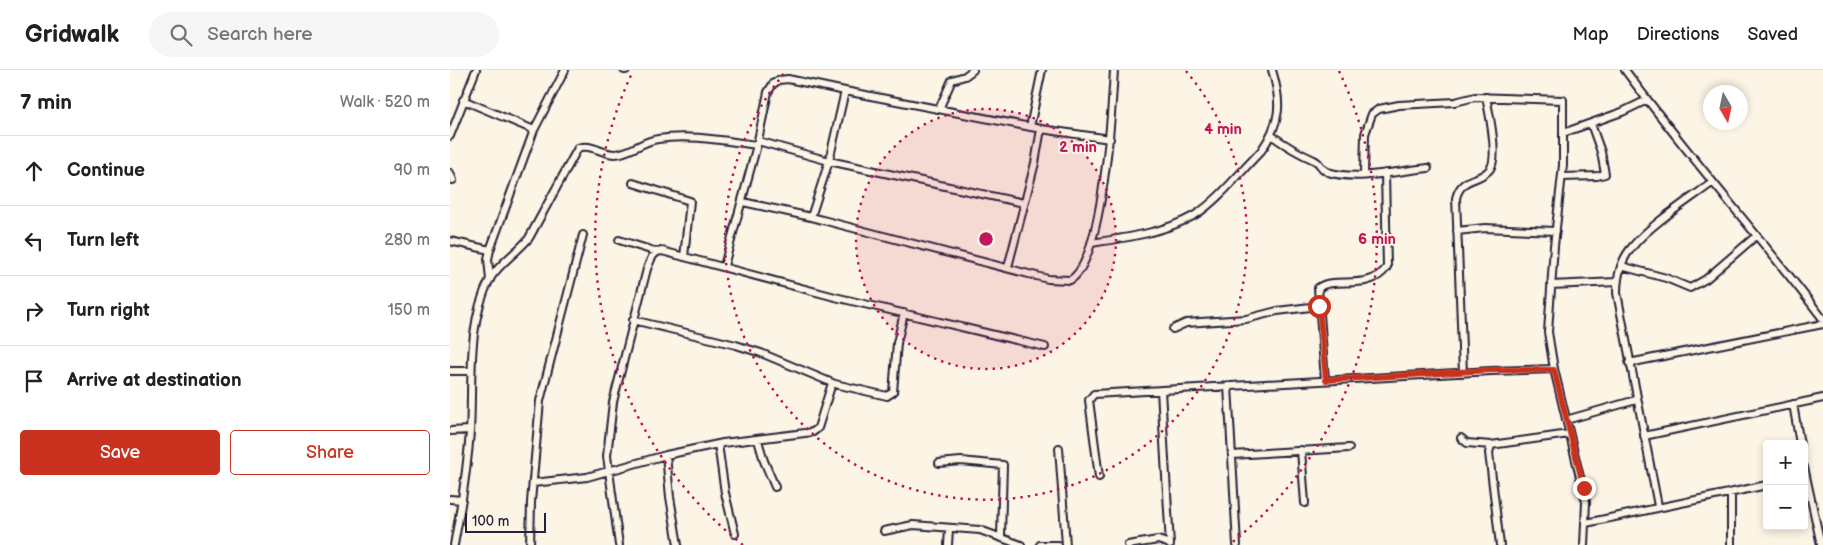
<!DOCTYPE html>
<meta charset="utf-8">
<style>
body{margin:0;font-family:"Balsamiq Sans",sans-serif;background:#f6f6f6;color:#202124}
.controls{position:absolute;right:15px;bottom:15px;display:grid;overflow:hidden;border-radius:5px;box-shadow:0 2px 8px #0003}
.controls button{width:45px;height:45px;display:grid;place-items:center;padding:0;border:0;border-bottom:1px solid #e0e0e0;background:#fff;color:#202124;font:25px sans-serif}
.compass{position:absolute;left:1253px;top:15px;width:45px;height:45px;border-radius:50%;background:#fff;box-shadow:0 2px 8px #0003;rotate:171deg}
.scale{position:absolute;left:15px;bottom:12px;width:81px;box-sizing:border-box;padding-left:5px;border:2px solid #22223b;border-top:0;font-size:14px;line-height:18px;white-space:nowrap;color:#22223b;-webkit-text-stroke:4px #fcf5e5;paint-order:stroke}
.stop{position:absolute;width:15px;height:15px;margin:-11px;border:4px solid #c8321e;border-radius:50%;background:#fff}
.stop.end{background:#c8321e;border-color:#fff;box-shadow:0 1px 5px #0008}
.list{margin:0;padding:0;list-style:none}
h2{display:flex;justify-content:space-between;align-items:center;height:65px;margin:0;padding:0 20px;font-size:21px}
h2 small{font-size:16px;font-weight:400;color:#757577}
.list li{display:grid;grid-template-columns:32px 1fr auto;gap:15px;align-items:center;box-sizing:border-box;height:70px;padding:0 20px;border-top:1px solid #e0e0e0}
.list b{display:block;font-size:19px;white-space:nowrap}
.list em{font-size:16px;font-style:normal;color:#757577}
.actions{display:flex;gap:10px;padding:15px 20px}
.actions a{flex:1;padding:11px 0;border:1px solid #c8321e;border-radius:5px;text-align:center;font-size:18px;color:#c8321e}
.actions .main{background:#c8321e;color:#fff}
.icon{flex:none;width:28px;height:28px;fill:none;stroke:currentColor;stroke-width:2;stroke-linecap:round;stroke-linejoin:round}
.map{position:relative;flex:none;width:1373px;height:475px;overflow:hidden}
header{display:flex;align-items:center;gap:30px;box-sizing:border-box;height:70px;padding:0 25px;background:#fff;border-bottom:1px solid #e0e0e0}
header strong{font-size:24px}
nav{display:flex;gap:28px;margin-inline-start:auto;font-size:18px}
.search{width:350px;height:45px;background:#f6f6f6;display:flex;align-items:center;gap:12px;box-sizing:border-box;padding:0 18px;border-radius:28px;color:#757577;font-size:19px}
main{display:flex}
aside{flex:1;background:#fff}
.map>svg:first-child{display:block}
</style>
<header>
<strong>Gridwalk</strong>
<div class="search"><svg class="icon" aria-label="search" viewBox="0 0 24 24"><circle cx="10" cy="10" r="6"/><path d="M15 15l6 6"/></svg>Search here</div>
<nav><a>Map</a><a>Directions</a><a>Saved</a></nav>
</header>
<main>
<aside>
<h2>7 min<small>Walk · 520 m</small></h2>
<ul class="list">
<li><svg class="icon" aria-label="ahead" viewBox="0 0 24 24"><path d="M12 20V5M6 11l6-6 6 6"/></svg><div><b>Continue</b></div><em>90 m</em></li>
<li><svg class="icon" aria-label="left" viewBox="0 0 24 24"><path d="M17 20v-9H6M10 6l-5 5 5 5"/></svg><div><b>Turn left</b></div><em>280 m</em></li>
<li><svg class="icon" aria-label="right" viewBox="0 0 24 24"><path d="M7 20v-9h11M14 6l5 5-5 5"/></svg><div><b>Turn right</b></div><em>150 m</em></li>
<li><svg class="icon" aria-label="arrive" viewBox="0 0 24 24"><path d="M6 21V4h12l-3 4 3 4H6"/></svg><div><b>Arrive at destination</b></div></li>
</ul>
<div class="actions"><a class="main">Save</a><a>Share</a></div>
</aside>
<div class="map">
<svg width="1373" height="475" viewBox="0 0 1373 475">
<rect width="100%" height="100%" fill="#fcf5e5"/>
<filter id="ink" filterUnits="userSpaceOnUse"><feTurbulence type="fractalNoise" baseFrequency=".02" numOctaves="2"/><feDisplacementMap in="SourceGraphic" scale="10" xChannelSelector="R" yChannelSelector="G"/><feConvolveMatrix kernelMatrix="1 2 1 2 8 2 1 2 1" color-interpolation-filters="sRGB"/></filter>
<g filter="url(#ink)">
<g fill="none" stroke-linecap="round" stroke-linejoin="round">
<defs>
<path id="street" d="M174,0H176
M1175,0C1238,86 1309,165 1373,249
M13,30L84,60
M489,39L502,10L515,6L523,0
M580,57L592,0
M1113,63L1172,42L1197,30
M821,65C835,75 848,83 864,90C870,92 871,100 878,102C905,111 949,101 978,98
M0,66L26,0
M308,71L379,91L574,133
M0,103L3,110
M914,104L915,64L922,44L929,39L949,35L1005,32L1025,27L1113,30V95L1104,176L1098,262L1104,299L1136,432L1134,475
M1112,107L1147,106L1155,104L1151,82L1141,54
M183,113L240,131L234,187
M293,132L361,147L598,209L620,210C653,193 662,37 664,0
M361,147L379,91L395,21L591,59L660,69
M1007,161L1035,158L1106,161
M169,170L207,182L212,181L385,227L595,277
M0,171L40,180
M641,173C675,168 714,163 745,145C768,131 792,100 811,81C831,52 832,33 822,0
M274,196L307,75L318,22L323,14L329,10L338,9L395,21
M1171,196L1216,208L1240,218L1256,209L1306,166
M558,197L585,93L591,59
M40,210L38,189L40,180L84,60L115,0
M1101,215L1167,212
M183,250L286,275L311,283L385,314L437,326L443,322L447,273L454,243
M723,259L736,253L796,249L827,241L869,236
M1179,293L1373,254
M0,301H20
M1013,303L1006,128C1012,105 1029,113 1040,99C1049,87 1039,42 1036,27
M875,310L868,218C885,205 919,223 937,197L935,103
M778,316L787,475
M711,320L720,475
M1343,334L1350,374
M1116,350L1186,330
M0,361L20,360
M1194,366L1373,328
M1011,368L1017,373L1041,375L1119,364
M308,370L314,391L325,417
M268,374L275,423L285,464
M1041,375L1039,383L1050,475
M609,378L616,475
M851,380L855,433
M216,385L220,427L228,475
M782,385L899,378
M489,393L511,391L553,395L551,466
M1354,397L1371,475
M649,407L639,330L644,324L1041,301L1104,299
M83,413L137,407L216,385L273,373L363,362L368,358L382,313
M0,429L12,430
M1208,436L1167,223C1167,207 1171,189 1183,176C1201,154 1239,130 1263,112
M1136,453L1317,415
M434,461L463,455L530,460L571,475
M4,475C11,438 17,400 20,362C23,313 16,255 40,209C49,193 68,182 79,168L128,78C140,73 152,84 165,84C181,83 192,71 208,69C240,64 275,71 307,75
M80,475L81,432L90,331L133,165
M169,475L157,386L163,332L197,199L202,187L207,182
M498,475L499,459
M590,475H608
M678,475L708,470L720,474
M1281,475V423"/>
</defs>
<use href="#street" stroke="#22223b" stroke-width="10"/>
<use href="#street" stroke="#fcf5e5" stroke-width="6"/>
</g>
</g>
<g fill="none" stroke-linecap="round" stroke-linejoin="round" filter="url(#ink)">
<path stroke="#c8321e" stroke-width="6" d="M869,236L876,310L1041,300H1104L1134,418"/>
</g>
<circle cx="536" cy="169" r="130" fill="#c2185b" fill-opacity=".12"/>
<g fill="none" stroke="#c2185b" stroke-width="2.5" stroke-dasharray="2.5 5">
<circle cx="536" cy="169" r="130"/>
<path d="M736 1A261 261 0 1 1 336 1"/>
<path d="M293 475A391 391 0 0 1 183 1M889 1A391 391 0 0 1 779 475"/>
</g>
<circle cx="536" cy="169" r="8" fill="#c2185b" stroke="#fcf5e5" stroke-width="2.5"/>
<g font-size="15" text-anchor="middle" font-weight="bold" fill="#c2185b" stroke="#fcf5e5" stroke-width="4" stroke-linejoin="round" paint-order="stroke">
<text x="773" y="64">4 min</text>
<text x="628" y="82">2 min</text>
<text x="927" y="174">6 min</text>
</g>
</svg>
<div class="controls">
<button>+</button>
<button>−</button>
</div>
<svg class="compass" viewBox="-18 -18 36 36"><path d="M0-13l5 13h-10z" fill="#e53935"/><path d="M0 13l5-13h-10z" fill="#757577"/></svg>
<div class="scale">100 m</div>
<div class="stop" style="left:869px;top:236px"></div>
<div class="stop end" style="left:1134px;top:418px"></div>
</div>
</main>
